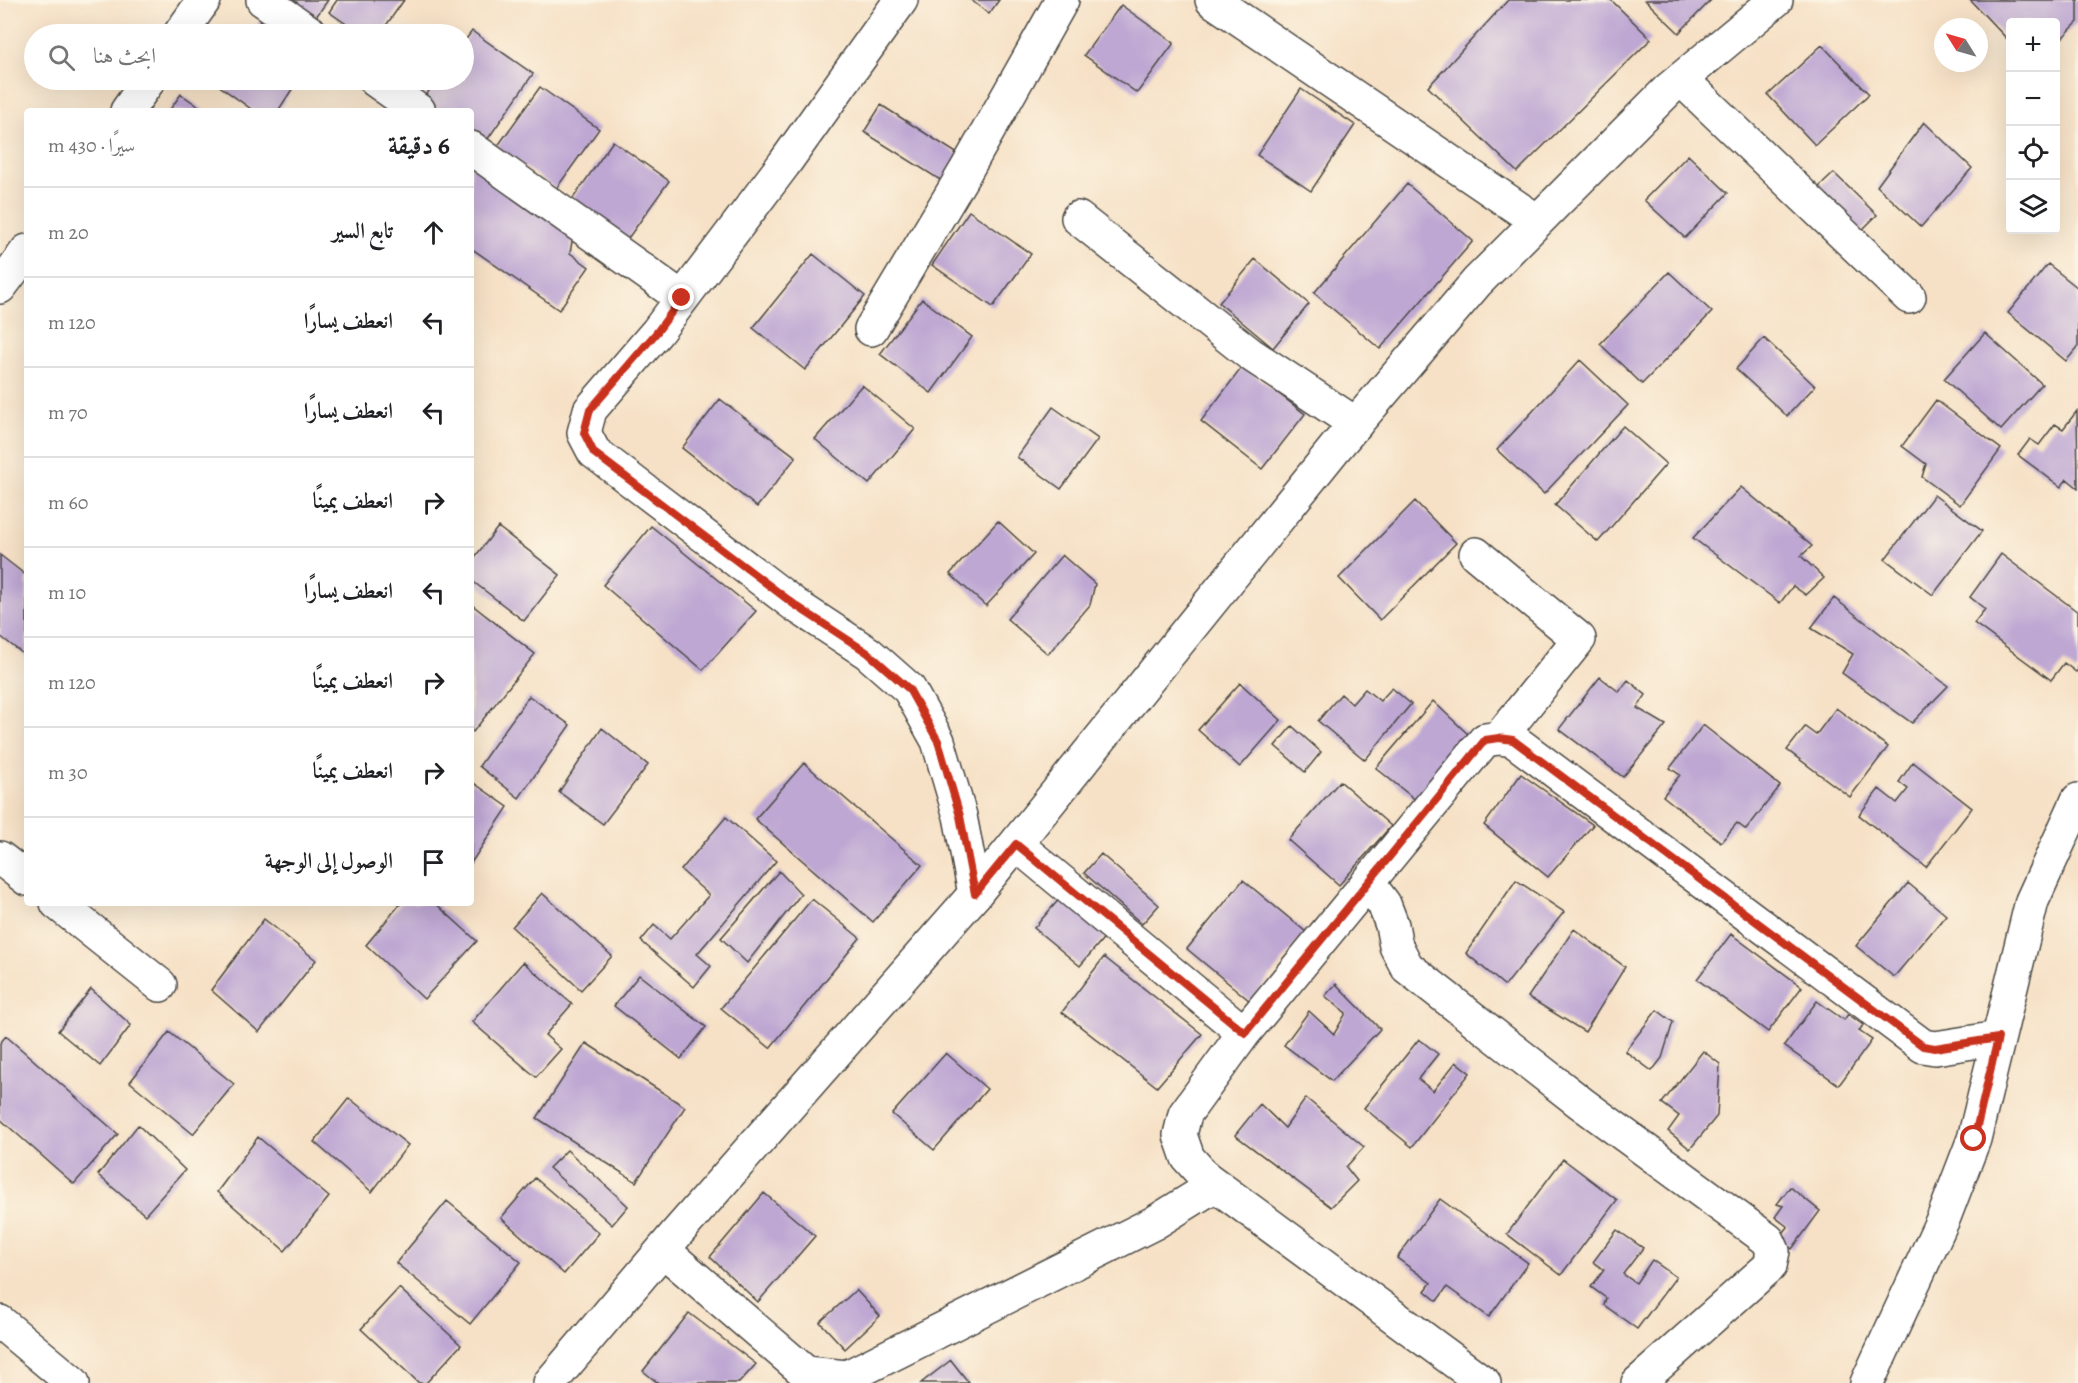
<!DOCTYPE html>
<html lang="ar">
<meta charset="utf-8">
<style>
body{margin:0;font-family:Alegreya,Amiri,serif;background:#f2f2f2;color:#202124;direction:rtl}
.controls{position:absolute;right:18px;top:18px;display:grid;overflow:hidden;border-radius:6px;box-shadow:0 6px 24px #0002}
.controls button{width:54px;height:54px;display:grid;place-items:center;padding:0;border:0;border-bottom:2px solid #e0e0e0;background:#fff;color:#202124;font:30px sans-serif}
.compass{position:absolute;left:1934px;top:18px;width:54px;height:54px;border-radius:50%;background:#fff;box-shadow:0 6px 24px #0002;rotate:307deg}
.stop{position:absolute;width:18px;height:18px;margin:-14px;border:4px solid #c8321e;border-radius:50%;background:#fff}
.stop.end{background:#c8321e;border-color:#fff;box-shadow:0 2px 6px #0008}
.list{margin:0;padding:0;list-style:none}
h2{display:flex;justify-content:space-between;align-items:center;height:78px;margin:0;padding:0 24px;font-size:26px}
h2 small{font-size:20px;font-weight:400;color:#757577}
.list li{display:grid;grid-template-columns:39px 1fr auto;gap:18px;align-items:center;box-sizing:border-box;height:90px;padding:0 24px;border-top:2px solid #e0e0e0}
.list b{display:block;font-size:22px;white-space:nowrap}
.list em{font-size:20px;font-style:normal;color:#757577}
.icon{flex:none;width:33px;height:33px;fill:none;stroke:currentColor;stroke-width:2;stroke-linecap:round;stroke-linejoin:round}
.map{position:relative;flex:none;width:2078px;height:1383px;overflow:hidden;direction:ltr}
.search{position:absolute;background:#fff;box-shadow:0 6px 24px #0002;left:24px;top:24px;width:450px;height:66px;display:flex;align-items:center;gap:15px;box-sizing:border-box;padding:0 21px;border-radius:33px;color:#757577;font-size:22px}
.panel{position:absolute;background:#fff;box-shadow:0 6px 24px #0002;left:24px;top:108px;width:450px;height:798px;border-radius:6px;direction:rtl}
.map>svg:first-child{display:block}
</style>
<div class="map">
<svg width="2078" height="1383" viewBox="0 0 2078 1383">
<rect width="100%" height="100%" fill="#fcf5e5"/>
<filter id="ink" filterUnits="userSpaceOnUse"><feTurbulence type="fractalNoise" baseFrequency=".0167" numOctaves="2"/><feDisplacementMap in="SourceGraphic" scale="12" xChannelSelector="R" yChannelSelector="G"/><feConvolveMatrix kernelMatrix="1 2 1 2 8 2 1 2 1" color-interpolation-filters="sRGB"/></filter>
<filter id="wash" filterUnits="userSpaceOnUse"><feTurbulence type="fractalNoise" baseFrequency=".008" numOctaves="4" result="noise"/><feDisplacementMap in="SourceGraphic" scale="24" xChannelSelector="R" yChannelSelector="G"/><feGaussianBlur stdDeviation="1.35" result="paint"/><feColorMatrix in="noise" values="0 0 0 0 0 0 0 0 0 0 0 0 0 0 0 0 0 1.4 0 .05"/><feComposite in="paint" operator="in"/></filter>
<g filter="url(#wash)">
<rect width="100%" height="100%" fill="#f6e1c6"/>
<g id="blocks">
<path fill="#bea7d3" d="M276,0H328L311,24Z
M337,0H404L380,34H361L329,12Z
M971,0H999L989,14Z
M1508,0H1611L1651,39L1517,172L1428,87Z
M1645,0H1711L1679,33Z
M1970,0H2078V22L2056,44V22H2010V42Z
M1121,5L1174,43L1137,93L1084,55Z
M260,21L279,34H249Z
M472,31L533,74L485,143L471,133V111H440L423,99L437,80H464V42Z
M1822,45L1869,94L1815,145L1768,95Z
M215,80H298L278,111H254L214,82Z
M540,87L599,129L556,189L497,147Z
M1301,89L1355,125L1311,191L1257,155Z
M181,94L205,111H169Z
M881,105L961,156L945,183L864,132Z
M1924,122L1972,168L1921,227L1877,186Z
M613,141L669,181L624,244L569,204Z
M1688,155L1728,193L1685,238L1644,200Z
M471,164L573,236L570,253L589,267L559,310L471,248Z
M1834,173L1877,215L1861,231L1818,188Z
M1407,184L1473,241L1380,349L1314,293Z
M969,211L1031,254L993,307L932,265Z
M813,254L865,296L805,370L753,328Z
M1255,259L1309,304L1273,348L1219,303Z
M2048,264L2078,288V347L2066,361L2008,313Z
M1669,272L1712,312L1642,384L1600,344Z
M922,299L972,337L931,393L880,354Z
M1985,333L2042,384L2001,430L1944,379Z
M1764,338L1815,386L1787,416L1736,369Z
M1580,360L1628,405L1544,494L1497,450Z
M1243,366L1305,414L1262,469L1201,421Z
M862,385L915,429L869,484L815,439Z
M720,399L796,457L757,507L682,448Z
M1936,400L2001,449L1960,505L1922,477L1926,464L1902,446Z
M1053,407L1098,439L1061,489L1017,457Z
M2077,411L2078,488L2067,479L2061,487L2018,455L2030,439L2039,445L2055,424L2063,429Z
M1623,426L1666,464L1598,542L1555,505Z
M1741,487L1812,546L1801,556L1824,578L1806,595L1793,586L1780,603L1693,538Z
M1934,495L1982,531L1933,595L1885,559Z
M1415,501L1456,543L1380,620L1339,578Z
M998,521L1034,554L986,606L950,574Z
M651,526L756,611L703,670L603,585Z
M498,527L560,575L524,621L471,580V562Z
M2001,554L2078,612V670L2076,672L2064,663L2051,680L1974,623L1985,609L1970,597Z
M0,555L27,576V657L0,636Z
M1062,555L1095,584L1090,605L1048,654L1007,619Z
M1834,598L1948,686L1912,723L1842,673L1853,654L1811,628Z
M471,604L535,654L473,732L471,730Z
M1600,677L1619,692L1628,680L1646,695L1637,708L1666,725L1623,777L1559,729Z
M1240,683L1281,720L1240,767L1198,730Z
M1392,688L1411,704L1365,760L1318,721L1341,694L1352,704L1365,689L1380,701Z
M529,696L570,725L519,798L479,766Z
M1433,701L1472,738L1417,801L1376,768Z
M1836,708L1888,747L1850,797L1787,750L1805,727L1816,735Z
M1703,725L1780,786L1746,830L1737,823L1721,842L1663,796L1680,775L1670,768Z
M1292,726L1321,752L1305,772L1275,746Z
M602,728L648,765L603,824L559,792Z
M1913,762L1972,808L1926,867L1859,815L1879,789L1897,803L1908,789L1899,782Z
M804,763L922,865L873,922L755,819Z
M1521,774L1593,825L1548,877L1484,825Z
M471,781L508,807L471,863Z
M1340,781L1391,826L1339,885L1288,840Z
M726,817L776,861L697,954L711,966L694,987L641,941L654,925L670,939L709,895L681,870Z
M1101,854L1159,905L1142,924L1084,873Z
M779,871L801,894L747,963L721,938Z
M1243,880L1306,932L1250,1001L1187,949Z
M1516,880L1564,912L1505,986L1466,953Z
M1908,883L1946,915L1894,977L1856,946Z
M542,893L612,956L581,990L512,927Z
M1062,896L1107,934L1080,966L1034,928Z
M812,899L860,938L770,1048L721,1008Z
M401,903H435L477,941L424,999L366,945Z
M264,919L316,960L259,1032L211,990Z
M1574,929L1625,967L1585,1032L1528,997Z
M1731,934L1802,987L1768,1032L1697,979Z
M1104,957L1202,1034L1157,1087L1062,1012Z
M523,962L572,1004L545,1035L561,1049L536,1077L472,1022Z
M639,975L706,1027L681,1059L614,1006Z
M1336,984L1380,1029L1332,1081L1284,1045L1309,1011L1334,1034L1346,1013L1325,996Z
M91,989L131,1025L100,1066L58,1031Z
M1817,1001L1844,1020L1848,1014L1863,1025L1859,1031L1872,1040L1839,1085L1784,1046Z
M1657,1010L1673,1022L1662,1058L1652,1071L1625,1051Z
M169,1032L234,1084L193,1134L130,1082Z
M6,1036L118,1134L74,1184L0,1119V1043Z
M1419,1039L1438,1054L1418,1079L1433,1091L1456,1062L1470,1073L1412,1147L1364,1108Z
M586,1043L685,1107L636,1182L537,1118Z
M1703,1051L1720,1064L1717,1116L1690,1149L1668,1131L1679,1116L1662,1103Z
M946,1053L987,1089L934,1150L892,1114Z
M349,1098L408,1145L372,1192L314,1142Z
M1306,1098L1364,1147L1346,1167L1357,1181L1331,1207L1235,1135L1260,1104L1285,1128Z
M138,1125L185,1170L145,1215L98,1175Z
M258,1137L329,1197L285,1251L217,1192Z
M567,1150L628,1206L612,1225L549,1168Z
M1563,1159L1617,1200L1561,1275L1507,1234Z
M535,1178L599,1233L564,1274L501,1218Z
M1790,1187L1820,1211L1792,1249L1779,1238L1788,1227L1775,1217L1783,1206L1777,1204Z
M764,1193L815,1236L758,1302L710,1257Z
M1440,1199L1528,1263L1489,1317L1447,1287L1437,1301L1425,1291L1431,1283L1397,1258Z
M447,1201L521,1262L470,1324L396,1263Z
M1617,1230L1643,1248L1623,1274L1636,1283L1652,1260L1676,1277L1637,1329L1604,1305L1606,1298L1591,1287L1604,1270L1593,1262Z
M399,1288L461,1345L426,1383H419L361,1329Z
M856,1290L880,1316L845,1349L820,1322Z
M689,1313L756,1364L739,1383H658L643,1371Z
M951,1360L969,1383H921Z"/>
</g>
</g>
<g filter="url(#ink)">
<use href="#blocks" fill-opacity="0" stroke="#494642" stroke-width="1.5"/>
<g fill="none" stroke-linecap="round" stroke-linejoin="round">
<defs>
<path id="minor" d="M263,0L312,34
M901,0L784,164L657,332L590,410L584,433L594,452L795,605L868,653L909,689L938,741L960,816L975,894
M1212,0L1537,221
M180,34L204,0
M1681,79L1909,297
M375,80L419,111
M127,111L149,80
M471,148L682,298
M1078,218L1250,354L1356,424
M0,287L27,251
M871,329L965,172L1062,0
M1476,554L1579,639L1499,738
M1016,844L1244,1033
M0,858L27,879
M1368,883L1384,904L1392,925L1396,946L1407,967L1581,1103L1768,1240L1773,1251L1770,1266L1638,1383
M57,903L160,985
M663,1250L806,1373L847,1377L1154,1223L1215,1185
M0,1322L73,1383
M1484,1383L1206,1178L1188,1158L1180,1135L1185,1114L1244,1033L1485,740L1499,738L1513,740L1923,1046L1935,1048L1998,1038
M1867,1383L1944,1217L1974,1139L2032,901L2078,800"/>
<path id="tertiary" d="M550,1383L677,1233L975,894L1335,448L1477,282L1669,89L1776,0"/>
</defs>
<use href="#minor" stroke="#494642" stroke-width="36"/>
<use href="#tertiary" stroke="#494642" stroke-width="36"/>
<use href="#minor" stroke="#fff" stroke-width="33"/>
<use href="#tertiary" stroke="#fff" stroke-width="33"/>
</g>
</g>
<g fill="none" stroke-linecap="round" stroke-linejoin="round" filter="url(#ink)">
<path stroke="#c8321e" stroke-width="8" d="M682,298L657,332L590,410L584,433L594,453L795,605L868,653L909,689L938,741L960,816L975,894L1016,844L1245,1033L1485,740L1499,738L1513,740L1923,1046L1935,1048L1998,1038L1974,1139"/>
</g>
</svg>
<div class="controls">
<button>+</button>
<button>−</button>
<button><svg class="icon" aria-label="locate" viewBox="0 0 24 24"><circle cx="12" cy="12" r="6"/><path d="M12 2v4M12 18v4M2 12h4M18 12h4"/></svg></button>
<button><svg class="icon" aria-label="layers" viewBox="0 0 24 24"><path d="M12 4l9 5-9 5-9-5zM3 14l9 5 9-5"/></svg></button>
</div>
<svg class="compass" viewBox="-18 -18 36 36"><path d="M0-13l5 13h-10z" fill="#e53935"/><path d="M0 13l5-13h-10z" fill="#757577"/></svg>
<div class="stop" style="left:1974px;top:1139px"></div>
<div class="stop end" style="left:682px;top:298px"></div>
<div class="search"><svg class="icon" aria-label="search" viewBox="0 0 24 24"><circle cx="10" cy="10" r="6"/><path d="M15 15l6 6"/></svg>ابحث هنا</div>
<section class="panel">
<h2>6 دقيقة<small>سيرًا · 430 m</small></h2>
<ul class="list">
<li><svg class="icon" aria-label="ahead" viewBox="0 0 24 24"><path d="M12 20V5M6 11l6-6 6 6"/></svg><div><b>تابع السير</b></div><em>20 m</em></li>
<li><svg class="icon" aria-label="left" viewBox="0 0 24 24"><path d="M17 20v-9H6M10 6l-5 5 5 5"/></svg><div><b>انعطف يسارًا</b></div><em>120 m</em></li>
<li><svg class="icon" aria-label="left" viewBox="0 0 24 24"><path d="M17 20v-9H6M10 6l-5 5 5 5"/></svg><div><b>انعطف يسارًا</b></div><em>70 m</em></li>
<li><svg class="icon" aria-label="right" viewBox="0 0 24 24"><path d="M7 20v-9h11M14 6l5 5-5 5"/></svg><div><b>انعطف يمينًا</b></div><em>60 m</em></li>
<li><svg class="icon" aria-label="left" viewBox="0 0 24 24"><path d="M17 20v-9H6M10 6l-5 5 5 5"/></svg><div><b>انعطف يسارًا</b></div><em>10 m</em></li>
<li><svg class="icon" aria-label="right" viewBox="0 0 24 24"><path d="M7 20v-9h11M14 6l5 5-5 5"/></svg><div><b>انعطف يمينًا</b></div><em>120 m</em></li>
<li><svg class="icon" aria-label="right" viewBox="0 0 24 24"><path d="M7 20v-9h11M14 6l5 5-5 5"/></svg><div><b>انعطف يمينًا</b></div><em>30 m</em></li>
<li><svg class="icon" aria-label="arrive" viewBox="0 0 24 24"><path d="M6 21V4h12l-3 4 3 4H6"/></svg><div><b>الوصول إلى الوجهة</b></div></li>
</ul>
</section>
</div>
